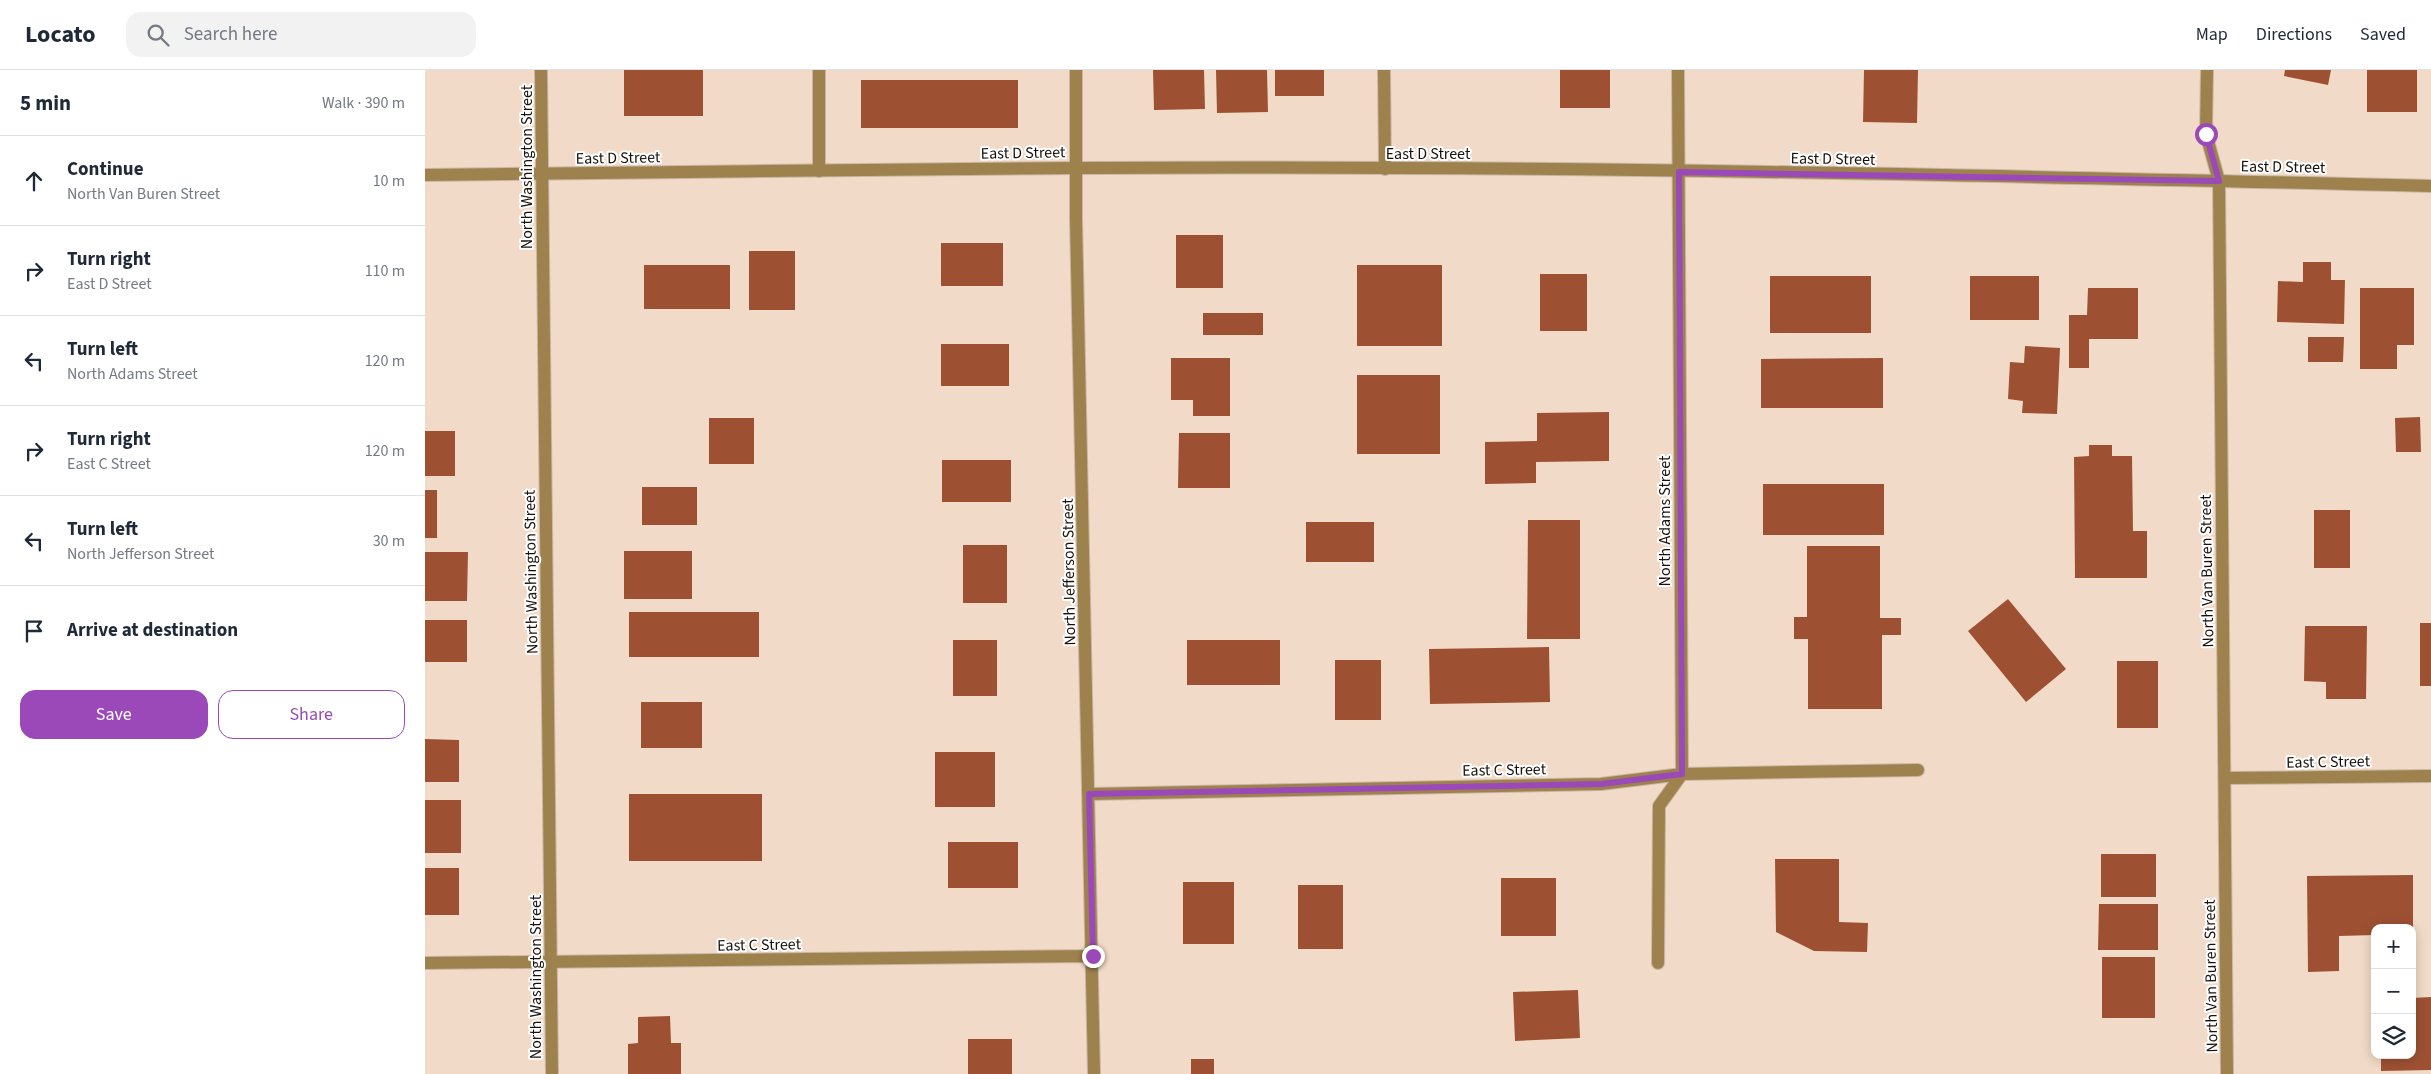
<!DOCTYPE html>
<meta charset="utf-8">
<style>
body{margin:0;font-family:"Source Sans 3",sans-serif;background:#f2f2f3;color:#1f2937}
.controls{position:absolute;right:15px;bottom:15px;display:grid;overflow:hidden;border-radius:10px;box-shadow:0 2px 12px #0003}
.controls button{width:45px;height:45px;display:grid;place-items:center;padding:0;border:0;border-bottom:1px solid #e0e1e3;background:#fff;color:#1f2937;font:25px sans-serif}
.stop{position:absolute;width:15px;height:15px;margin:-11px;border:4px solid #9b49b8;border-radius:50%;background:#fff}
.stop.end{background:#9b49b8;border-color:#fff;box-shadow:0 1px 5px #0008}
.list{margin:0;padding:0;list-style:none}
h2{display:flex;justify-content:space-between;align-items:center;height:65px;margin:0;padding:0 20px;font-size:21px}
h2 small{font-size:16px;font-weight:400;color:#747a83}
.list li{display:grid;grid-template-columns:32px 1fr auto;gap:15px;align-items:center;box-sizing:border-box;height:90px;padding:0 20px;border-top:1px solid #e0e1e3}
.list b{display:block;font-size:19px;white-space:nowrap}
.list p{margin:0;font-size:16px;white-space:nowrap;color:#747a83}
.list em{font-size:16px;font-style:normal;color:#747a83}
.actions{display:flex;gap:10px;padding:15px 20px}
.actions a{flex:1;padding:11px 0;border:1px solid #9b49b8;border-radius:15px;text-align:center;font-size:18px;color:#9b49b8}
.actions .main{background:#9b49b8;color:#fff}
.icon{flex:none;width:28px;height:28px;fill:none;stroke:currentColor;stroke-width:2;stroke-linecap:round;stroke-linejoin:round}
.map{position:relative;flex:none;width:2006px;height:1004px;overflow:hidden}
header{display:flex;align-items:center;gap:30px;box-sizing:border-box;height:70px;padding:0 25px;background:#fff;border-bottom:1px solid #e0e1e3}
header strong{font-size:24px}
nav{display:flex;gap:28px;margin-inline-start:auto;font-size:18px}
.search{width:350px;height:45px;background:#f2f2f3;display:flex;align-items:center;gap:12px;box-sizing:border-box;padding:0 18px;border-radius:15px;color:#747a83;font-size:19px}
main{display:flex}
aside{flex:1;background:#fff}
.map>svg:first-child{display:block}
</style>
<header>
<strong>Locato</strong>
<div class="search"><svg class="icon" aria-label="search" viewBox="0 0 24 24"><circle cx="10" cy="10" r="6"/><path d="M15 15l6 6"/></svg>Search here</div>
<nav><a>Map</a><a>Directions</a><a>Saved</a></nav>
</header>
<main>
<aside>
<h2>5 min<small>Walk · 390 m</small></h2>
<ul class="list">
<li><svg class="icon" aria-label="ahead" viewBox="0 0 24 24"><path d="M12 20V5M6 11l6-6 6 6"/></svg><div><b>Continue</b><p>North Van Buren Street</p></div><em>10 m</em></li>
<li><svg class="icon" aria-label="right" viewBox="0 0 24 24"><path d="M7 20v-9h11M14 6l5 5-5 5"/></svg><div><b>Turn right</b><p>East D Street</p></div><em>110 m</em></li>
<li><svg class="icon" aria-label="left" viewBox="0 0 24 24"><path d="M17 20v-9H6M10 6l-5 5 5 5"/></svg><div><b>Turn left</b><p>North Adams Street</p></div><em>120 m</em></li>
<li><svg class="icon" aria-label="right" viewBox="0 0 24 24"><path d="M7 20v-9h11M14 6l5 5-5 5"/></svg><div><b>Turn right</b><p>East C Street</p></div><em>120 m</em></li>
<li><svg class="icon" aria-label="left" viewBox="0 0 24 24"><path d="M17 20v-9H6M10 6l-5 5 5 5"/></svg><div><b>Turn left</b><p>North Jefferson Street</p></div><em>30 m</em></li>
<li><svg class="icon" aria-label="arrive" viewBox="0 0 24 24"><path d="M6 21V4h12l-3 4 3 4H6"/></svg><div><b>Arrive at destination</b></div></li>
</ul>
<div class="actions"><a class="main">Save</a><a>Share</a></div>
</aside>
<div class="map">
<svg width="2006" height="1004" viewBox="0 0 2006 1004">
<rect width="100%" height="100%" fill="#f1dac7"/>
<path fill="#9e5132" d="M199,0H278V46H199Z
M728,0H779L780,39L729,40Z
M791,0H842L843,42L792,43Z
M850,0H899V26H850Z
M1135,0H1185V38H1135Z
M1439,0H1493L1492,53L1438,52Z
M1860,0H1906L1903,15L1859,6Z
M1942,0H1992V42H1942Z
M436,10H593V58H436Z
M751,165H798V218H751Z
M516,173H578V216H516Z
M324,181H370V240H324Z
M1878,192H1906V210H1920L1919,254L1852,252L1853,211L1878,212Z
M219,195H305V239H219Z
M932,195H1017V276H932Z
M1115,204H1162V261H1115Z
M1345,206H1446V263H1345Z
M1545,206H1614V250H1545Z
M1663,218H1713V269H1664V298H1644V245H1662Z
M1935,218H1989V275H1972V299H1935Z
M778,243H838V265H778Z
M1883,267H1919L1918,292H1883Z
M516,274H584V316H516Z
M1600,276L1635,278L1632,344L1597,343L1598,331L1583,329L1585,292L1599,293Z
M746,288H805V346H768V330H746Z
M1458,288V338H1336V289Z
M932,305H1015V384H932Z
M1184,342V391L1111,392V413L1060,414V372L1112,371V343Z
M1995,347L1996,382H1971L1970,348Z
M284,348H329V394H284Z
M0,361H30V406H0Z
M754,363H805V418H753Z
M1664,375H1687V386H1707L1708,461H1722V508H1650L1649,387L1664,386Z
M517,390H586V432H517Z
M1338,414H1459V465H1338Z
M217,417H272V455H217Z
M0,420H12V468H0Z
M1889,440H1925V498H1889Z
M1103,450H1155V569H1102Z
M881,452H949V492H881Z
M538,475H582V533H538Z
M1382,476H1455V548H1476V565H1457V639H1383V569H1369V547H1382Z
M199,481H267V529H199Z
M0,482H43L42,531H0Z
M1583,529L1641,599L1601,632L1543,561Z
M204,542H334V587H204Z
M0,550H42V592H0Z
M1995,553H2006V616H1995Z
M1880,556H1942L1941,629H1901V612L1879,611Z
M528,570H572V626H528Z
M762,570H855V615H762Z
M1124,577L1125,632L1005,634L1004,579Z
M910,590H956V650H910Z
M1692,591H1733V658H1692Z
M216,632H277V678H216Z
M0,669L34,670V712H0Z
M510,682H570V737H510Z
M204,724H337V791H204Z
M0,730H36V783H0Z
M523,772H593V818H523Z
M1676,784H1731V827H1676Z
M1350,789H1414V852L1443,853L1442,882L1389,881L1351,862Z
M0,798H34V845H0Z
M1988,805V858H1950V865L1914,866V901L1883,902L1882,806Z
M1076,808H1131V866H1076Z
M758,812H809V874H758Z
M873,815H918V879H873Z
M1674,834H1733V880H1673Z
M1677,887H1730V948H1677Z
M1153,920L1155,968L1090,971L1088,922Z
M2006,927V1000L1956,1001V985H1987V928Z
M245,946L246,973H256V1004H203V974L213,973V947Z
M543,969H587V1004H543Z
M766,989H789V1004H766Z"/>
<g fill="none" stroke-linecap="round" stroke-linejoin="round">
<defs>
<path id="service" d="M394,0V101
M959,0L960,99"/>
<path id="minor" d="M116,0L127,1004
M651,0V149L669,1004
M1782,0L1781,64L1794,111L1802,1004
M1800,708L2006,706
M664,724L1176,714L1257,704L1493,700
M0,893L668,886
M1233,893L1234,736L1257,704L1253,0"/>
<path id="tertiary" d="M0,105C218,103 437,99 655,98C1105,95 1556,105 2006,116"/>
</defs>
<use href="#service" stroke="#cab6a5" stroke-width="14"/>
<use href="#minor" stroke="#cab6a5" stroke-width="14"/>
<use href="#tertiary" stroke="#cab6a5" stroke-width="14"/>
<use href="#service" stroke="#9d824e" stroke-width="12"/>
<use href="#minor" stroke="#9d824e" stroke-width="12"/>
<use href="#tertiary" stroke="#9d824e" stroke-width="12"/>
</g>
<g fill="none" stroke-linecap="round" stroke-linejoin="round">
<path stroke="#9b49b8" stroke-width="6" d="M668,886L664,724L1176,714L1257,704L1254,102L1794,111L1781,64"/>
</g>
<g text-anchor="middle" stroke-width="4" stroke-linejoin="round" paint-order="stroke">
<g font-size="16" fill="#18100a" stroke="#fff">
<text transform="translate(598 82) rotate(-1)" y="6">East D Street</text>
<text x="1003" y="89">East D Street</text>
<text transform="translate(193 87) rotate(-1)" y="6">East D Street</text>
<text transform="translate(1408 88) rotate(1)" y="6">East D Street</text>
<text transform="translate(1858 96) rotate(1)" y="6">East D Street</text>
<text transform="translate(101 97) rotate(-90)" y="6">North Washington Street</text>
<text transform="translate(1239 451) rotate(-90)" y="6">North Adams Street</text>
<text transform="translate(1781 501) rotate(-91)" y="6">North Van Buren Street</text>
<text transform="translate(105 502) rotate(-91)" y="6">North Washington Street</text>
<text transform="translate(643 502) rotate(-91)" y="6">North Jefferson Street</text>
<text transform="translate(1903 691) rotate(-1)" y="6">East C Street</text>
<text transform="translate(1079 699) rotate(-1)" y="6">East C Street</text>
<text transform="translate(334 874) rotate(-1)" y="6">East C Street</text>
<text transform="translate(1785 906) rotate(-91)" y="6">North Van Buren Street</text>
<text transform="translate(110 907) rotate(-90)" y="6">North Washington Street</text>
</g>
</g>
</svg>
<div class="controls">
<button>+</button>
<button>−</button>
<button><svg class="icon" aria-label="layers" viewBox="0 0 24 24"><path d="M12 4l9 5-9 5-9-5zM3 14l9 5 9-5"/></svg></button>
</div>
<div class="stop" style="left:1781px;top:64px"></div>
<div class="stop end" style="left:668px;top:886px"></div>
</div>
</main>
